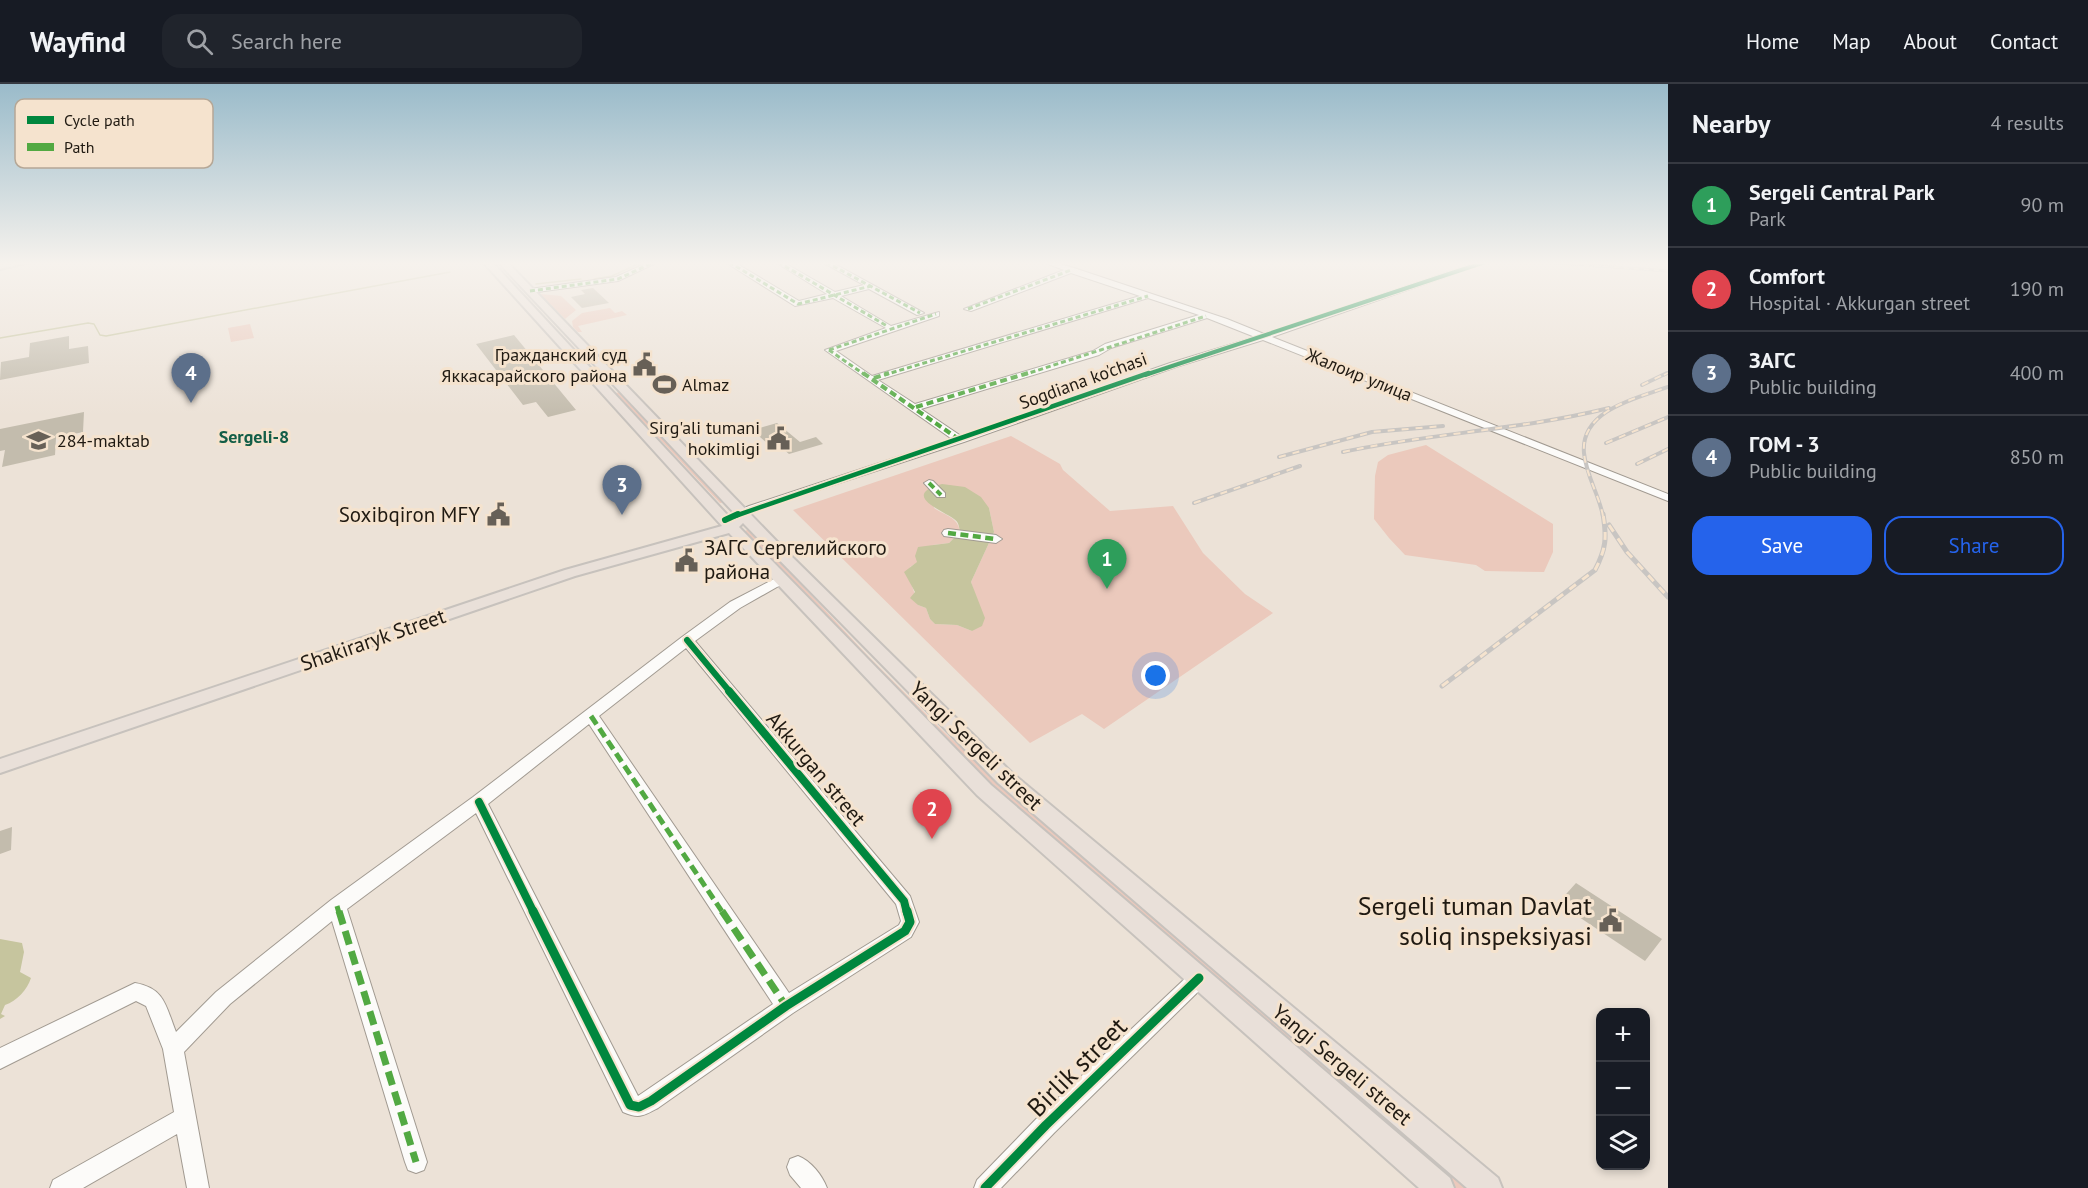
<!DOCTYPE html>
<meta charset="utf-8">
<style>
body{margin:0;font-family:"PT Sans",sans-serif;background:#20242c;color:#f1f3f6}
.controls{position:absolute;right:18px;bottom:18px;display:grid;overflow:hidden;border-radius:12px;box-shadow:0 3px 9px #0003}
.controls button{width:54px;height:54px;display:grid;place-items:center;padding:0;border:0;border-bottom:2px solid #363941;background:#171b24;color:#f1f3f6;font:30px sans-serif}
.you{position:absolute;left:1156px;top:592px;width:21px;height:21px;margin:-15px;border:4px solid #fff;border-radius:50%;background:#1a73e8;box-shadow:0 0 0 9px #1a73e833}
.badge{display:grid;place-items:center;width:39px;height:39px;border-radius:50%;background:#2563eb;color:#fff;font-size:20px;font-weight:700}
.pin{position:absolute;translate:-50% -50px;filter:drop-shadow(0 2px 3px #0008)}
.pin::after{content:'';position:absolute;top:32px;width:21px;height:18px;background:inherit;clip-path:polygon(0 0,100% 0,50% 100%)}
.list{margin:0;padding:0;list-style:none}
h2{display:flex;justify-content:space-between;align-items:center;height:78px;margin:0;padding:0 24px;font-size:26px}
h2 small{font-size:20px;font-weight:400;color:#9ea1a6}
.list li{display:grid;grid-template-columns:39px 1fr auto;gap:18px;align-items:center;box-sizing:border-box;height:84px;padding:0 24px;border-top:2px solid #363941}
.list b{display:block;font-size:22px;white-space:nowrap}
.list p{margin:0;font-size:20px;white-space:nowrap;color:#9ea1a6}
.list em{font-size:20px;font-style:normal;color:#9ea1a6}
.actions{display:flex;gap:12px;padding:18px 24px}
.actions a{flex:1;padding:14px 0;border:2px solid #2563eb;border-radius:18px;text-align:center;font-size:21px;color:#2563eb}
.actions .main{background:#2563eb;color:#fff}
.icon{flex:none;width:33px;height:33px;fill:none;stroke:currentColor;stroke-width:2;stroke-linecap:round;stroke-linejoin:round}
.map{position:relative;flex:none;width:1668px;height:1104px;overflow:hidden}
header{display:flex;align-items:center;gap:36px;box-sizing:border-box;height:84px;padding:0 30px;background:#171b24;border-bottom:2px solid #363941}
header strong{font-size:28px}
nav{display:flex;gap:33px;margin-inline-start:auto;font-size:21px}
.search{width:420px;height:54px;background:#20242c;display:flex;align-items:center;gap:15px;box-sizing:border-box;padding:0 21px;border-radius:18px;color:#9ea1a6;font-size:22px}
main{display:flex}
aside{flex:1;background:#171b24}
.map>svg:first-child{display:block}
</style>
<header>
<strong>Wayfind</strong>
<div class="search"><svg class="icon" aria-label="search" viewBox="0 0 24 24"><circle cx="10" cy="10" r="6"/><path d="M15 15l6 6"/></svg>Search here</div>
<nav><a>Home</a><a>Map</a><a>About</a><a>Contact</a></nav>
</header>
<main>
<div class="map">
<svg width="1668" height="1104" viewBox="0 0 1668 1104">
<rect width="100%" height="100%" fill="#ece2d7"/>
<path fill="#ebc9bc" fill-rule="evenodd" d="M540,210L561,212L576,226L565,235Z
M610,224L615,229L622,227L627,231L578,242L582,248H578L573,243L572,237L582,229Z
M250,240L254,254L231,258L228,244Z
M620,308L725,418L720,419L616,309Z
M1011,352L1060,380L1063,386L1110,427L1173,422L1203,469L1245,510L1273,529L1104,645L1082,630L1030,659L793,426ZM931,403L989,424L994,448L971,498L976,513L972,547L957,541L935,540L930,535L926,524L918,521C915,507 908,498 910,483L918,478L933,461L949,459L960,448C958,433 946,432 934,424Z
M1426,361L1553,440V468L1544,488L1485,487L1476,481L1405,471L1389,454L1374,435L1375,392L1378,378L1388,371Z
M749,445L868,572L945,649L1044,740L1470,1104H1456L1097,796L986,696L862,574L745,447Z"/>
<path fill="#c6c59e" d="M942,400L965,403L981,413L989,424L994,448L971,498L985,534L982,542L972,547L957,541L935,540L930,535L926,524L918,521L910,514L915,508L904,488L917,478L915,472L918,463L949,459L960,448C959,443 959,438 954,435C942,426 900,411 942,400Z
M0,855L22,859L24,868L20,888L31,894C27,906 17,917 5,921L1,930L5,932L0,935Z"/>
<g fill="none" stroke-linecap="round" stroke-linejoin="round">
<path stroke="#c6c59e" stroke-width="1.5" d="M594,195L612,192L642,178
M536,200L581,195
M0,254L88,239L94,240L100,251L106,252L450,188"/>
</g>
<path fill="#c3bcad" d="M593,204L609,219L582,224L571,213L585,210L581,206Z
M514,251L576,326L548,333L536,318L523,321L476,260Z
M69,252V265L88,262L89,279L0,296L1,278L29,273L30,259Z
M84,328L83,348L56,354L55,371L2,383L5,366L0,367V345Z
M777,339L800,358L816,353L823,360L789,370L782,364L775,366L752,346Z
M12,743L11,766L0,770V747Z
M1576,799L1662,855L1645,877L1558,819Z"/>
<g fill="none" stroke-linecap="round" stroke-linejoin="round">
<defs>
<path id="minor" d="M649,178H658L618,197L530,209L526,207L530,205L616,193Z
M725,178H734L799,217L827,210L775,178H783L835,208L864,201L822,178H831L924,229L917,231L869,205L841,212L891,242L939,228V232L836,267L872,292L1140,212L1071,189L971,227L964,225L1064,186L1043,178H1053L1074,184L1227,235L1264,250L1479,178H1488L1272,253L1668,410V417L1263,256L1176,283L964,358L757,426L729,438H721L719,436L721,434L749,422L952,355L825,266L886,244L833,214L795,222ZM1148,214L1199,231L1105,260L1093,267L915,320L878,296ZM1207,234L1255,253L1170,279L961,352L921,325L1099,271L1111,264Z
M929,396L933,397L945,409V413H937L924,399Z
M948,445L996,451L1002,455L996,459L944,452L942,449L944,446Z
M780,492L784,493L786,496L784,499L740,524L695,557L910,812L919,838L911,853L793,929L658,1024C643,1032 639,1035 623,1028L476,729L347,825L427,1078L424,1086L416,1089L408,1086L405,1078L332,837L230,920L184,968L209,1104H187L177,1050L83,1104H50L53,1096L174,1028L163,965L146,922L136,917L0,985V964L135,899C165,904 166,923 176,948L216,908L331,816L473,713L682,553L730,518ZM686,564L896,820L901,837L899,841L789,909L599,632ZM589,640L773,920L638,1012L488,720Z
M1199,885L1206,888L1209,894L1206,900L1054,1049L1001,1104H974L977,1096L1038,1033L1192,888Z
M798,1072C811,1077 822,1091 827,1104H801L790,1091L787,1083L790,1075Z"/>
<path id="major" d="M10,178H30L0,185V179Z
M483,178H492L731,435L738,433L498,178H507L784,465L1012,689L1498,1094L1502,1104H1467L998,699L743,439L739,443L991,701L1450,1094L1454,1104H1419L977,711L729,449L575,492L0,689V675L565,486L722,442Z"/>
</defs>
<use href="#minor" stroke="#a19a91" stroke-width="2"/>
<use href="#major" stroke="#c7c2bd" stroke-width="4"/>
<use href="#minor" fill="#fcfbf9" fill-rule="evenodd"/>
<use href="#major" fill="#e9e0d9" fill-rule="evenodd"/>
<defs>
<path id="rail-far2" d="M1544,178L1668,187
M1664,291L1668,289"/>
<path id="rail-far1" d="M1642,301L1667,289
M1606,359L1668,333
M1343,368C1431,349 1521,346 1609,324
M1279,373L1372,348L1443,342
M1637,380L1668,365
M1194,419L1300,382
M1603,432C1599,411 1586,391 1584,369C1580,326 1637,314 1668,303"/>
<path id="rail" d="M1609,441L1627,468L1668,513
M1442,602L1595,486C1606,465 1607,454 1603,430"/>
</defs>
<use href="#rail-far2" stroke="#c8c5c2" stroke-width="3"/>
<use href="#rail-far1" stroke="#c8c5c2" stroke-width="4"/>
<use href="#rail" stroke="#c8c5c2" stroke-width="5"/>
<use href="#rail-far2" stroke="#f5e3ce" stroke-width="1.5" stroke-dasharray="5" stroke-linecap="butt"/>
<use href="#rail-far1" stroke="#f5e3ce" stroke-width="2" stroke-dasharray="7" stroke-linecap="butt"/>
<use href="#rail" stroke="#f5e3ce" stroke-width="3" stroke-dasharray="8" stroke-linecap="butt"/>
<path stroke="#52a942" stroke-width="3" stroke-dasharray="5 3" stroke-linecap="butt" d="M729,178L798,220L871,202
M778,178L887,242
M826,178L920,229
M530,207L618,195L654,178
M968,225L1071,186
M829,266L865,291
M829,266L936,230
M884,291L1148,212
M1023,291L1206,232"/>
<path stroke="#52a942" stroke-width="4" stroke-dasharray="7 4" stroke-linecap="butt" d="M863,289L960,356
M874,294L889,289
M916,323L1028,289
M929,399L941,411"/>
<path stroke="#52a942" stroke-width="4.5" stroke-dasharray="8 4.5" stroke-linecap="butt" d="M948,449L996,455"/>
<path stroke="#52a942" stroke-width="5" stroke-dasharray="10 5" stroke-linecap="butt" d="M591,632L723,829
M337,822L339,829"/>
<path stroke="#52a942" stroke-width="7" stroke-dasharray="14 7" stroke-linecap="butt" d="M339,827L416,1078
M722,827L786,922"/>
<defs>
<path id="cycleway-far4" d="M1145,291L1485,178"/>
<path id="cycleway-far3" d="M735,432L1149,289"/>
<path id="cycleway-far2" d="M725,436L738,430
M687,556L730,608"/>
<path id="cycleway-far1" d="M729,607L904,817L907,829
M479,718L534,829"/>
<path id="cycleway" d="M533,827L630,1021L639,1023L651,1017L786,922L905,847L910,838L907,827
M985,1104L1046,1041L1199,894"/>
</defs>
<use href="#cycleway-far4" stroke="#f5e3ce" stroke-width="6"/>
<use href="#cycleway-far3" stroke="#f5e3ce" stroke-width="8"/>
<use href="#cycleway-far2" stroke="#f5e3ce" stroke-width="10"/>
<use href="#cycleway-far1" stroke="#f5e3ce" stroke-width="11"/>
<use href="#cycleway" stroke="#f5e3ce" stroke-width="13"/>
<use href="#cycleway-far4" stroke="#00873e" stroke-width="4"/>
<use href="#cycleway-far3" stroke="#00873e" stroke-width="4.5"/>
<use href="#cycleway-far2" stroke="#00873e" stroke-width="6"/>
<use href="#cycleway-far1" stroke="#00873e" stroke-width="8"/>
<use href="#cycleway" stroke="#00873e" stroke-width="9"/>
</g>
<linearGradient id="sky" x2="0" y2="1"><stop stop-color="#9abbca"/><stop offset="0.54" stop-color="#f6f2ed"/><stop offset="1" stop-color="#f6f2ed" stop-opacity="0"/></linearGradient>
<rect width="1668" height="332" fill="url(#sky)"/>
<defs>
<symbol id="civic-bare" viewBox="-9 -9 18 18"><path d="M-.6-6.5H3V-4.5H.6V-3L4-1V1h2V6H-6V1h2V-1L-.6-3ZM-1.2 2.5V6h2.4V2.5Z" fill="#676057" stroke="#f5e3ce" stroke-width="2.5" paint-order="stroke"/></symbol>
<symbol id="stadium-bare" viewBox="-9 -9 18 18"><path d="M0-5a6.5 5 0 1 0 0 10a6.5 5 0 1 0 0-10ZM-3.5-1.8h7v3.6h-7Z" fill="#676057" stroke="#f5e3ce" stroke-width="2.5" paint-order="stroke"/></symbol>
<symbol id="school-bare" viewBox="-9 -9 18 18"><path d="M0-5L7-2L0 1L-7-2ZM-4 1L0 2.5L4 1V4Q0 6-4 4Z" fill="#676057" stroke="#f5e3ce" stroke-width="2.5" paint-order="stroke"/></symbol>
</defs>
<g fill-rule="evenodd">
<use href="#civic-bare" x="628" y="264" width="33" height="33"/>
<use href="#stadium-bare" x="648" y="284" width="33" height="33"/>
<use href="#civic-bare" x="762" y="338" width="33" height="33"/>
<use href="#school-bare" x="22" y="340" width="33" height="33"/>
<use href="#civic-bare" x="482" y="414" width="33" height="33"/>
<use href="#civic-bare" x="670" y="460" width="33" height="33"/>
<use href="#civic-bare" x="1594" y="820" width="33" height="33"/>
</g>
<g text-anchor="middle" stroke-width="6" stroke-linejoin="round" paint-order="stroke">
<g font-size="18" fill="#201a12" stroke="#f5e3ce" text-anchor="end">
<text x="627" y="277">Гражданский суд<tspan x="627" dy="21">Яккасарайского района</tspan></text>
<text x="682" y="307" text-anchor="start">Almaz</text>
<text x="760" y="350">Sirg'ali tumani<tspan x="760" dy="21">hokimligi</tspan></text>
<text x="57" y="363" text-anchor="start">284-maktab</text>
</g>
<g font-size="18" fill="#201a12" stroke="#f5e3ce">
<text transform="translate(1359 291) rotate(22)" y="6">Жалоир улица</text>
<text transform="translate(1083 297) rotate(-20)" y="6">Sogdiana ko'chasi</text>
</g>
<g font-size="18" font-weight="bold" fill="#135e47" stroke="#f5e3ce">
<text x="254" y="359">Sergeli-8</text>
</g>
<g font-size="21" fill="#201a12" stroke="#f5e3ce" text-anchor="end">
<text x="480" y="438">Soxibqiron MFY</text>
<text x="704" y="471" text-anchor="start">ЗАГС Сергелийского<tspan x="704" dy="24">района</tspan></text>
</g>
<g font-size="21" fill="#201a12" stroke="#f5e3ce">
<text transform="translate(373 556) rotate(-19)" y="7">Shakiraryk Street</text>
<text transform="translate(976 662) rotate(44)" y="7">Yangi Sergeli street</text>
<text transform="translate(816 685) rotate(50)" y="7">Akkurgan street</text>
<text transform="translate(1342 981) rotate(40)" y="7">Yangi Sergeli street</text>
</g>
<g font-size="26" fill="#201a12" stroke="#f5e3ce" text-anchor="end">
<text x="1592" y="831">Sergeli tuman Davlat<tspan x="1592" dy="30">soliq inspeksiyasi</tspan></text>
</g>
<g font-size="26" fill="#201a12" stroke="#f5e3ce">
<text transform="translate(1077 983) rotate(-45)" y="9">Birlik street</text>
</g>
</g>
<rect x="15" y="15" width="198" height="69" rx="9" fill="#f5e3ce" stroke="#b5a796" stroke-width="1.5"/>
<rect x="27" y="32" width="27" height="8" fill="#00873e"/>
<rect x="27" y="59" width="27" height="8" fill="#52a942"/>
<g font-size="16" fill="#201a12">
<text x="64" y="42">Cycle path</text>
<text x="64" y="69">Path</text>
</g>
</svg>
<div class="controls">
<button>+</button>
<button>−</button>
<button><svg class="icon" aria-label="layers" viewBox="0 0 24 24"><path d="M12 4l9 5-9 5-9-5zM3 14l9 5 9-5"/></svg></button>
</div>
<div class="you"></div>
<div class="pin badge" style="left:1107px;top:505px;background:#2e9e5b">1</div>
<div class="pin badge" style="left:932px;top:755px;background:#e0444e">2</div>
<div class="pin badge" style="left:622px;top:431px;background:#5c6f8a">3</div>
<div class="pin badge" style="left:191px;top:319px;background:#5c6f8a">4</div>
</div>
<aside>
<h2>Nearby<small>4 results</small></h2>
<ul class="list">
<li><span class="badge" style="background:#2e9e5b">1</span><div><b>Sergeli Central Park</b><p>Park</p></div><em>90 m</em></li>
<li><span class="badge" style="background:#e0444e">2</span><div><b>Comfort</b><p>Hospital · Akkurgan street</p></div><em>190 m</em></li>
<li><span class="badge" style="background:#5c6f8a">3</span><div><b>ЗАГС</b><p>Public building</p></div><em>400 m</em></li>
<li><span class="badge" style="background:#5c6f8a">4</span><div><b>ГОМ - 3</b><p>Public building</p></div><em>850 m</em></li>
</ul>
<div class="actions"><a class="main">Save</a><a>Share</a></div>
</aside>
</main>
